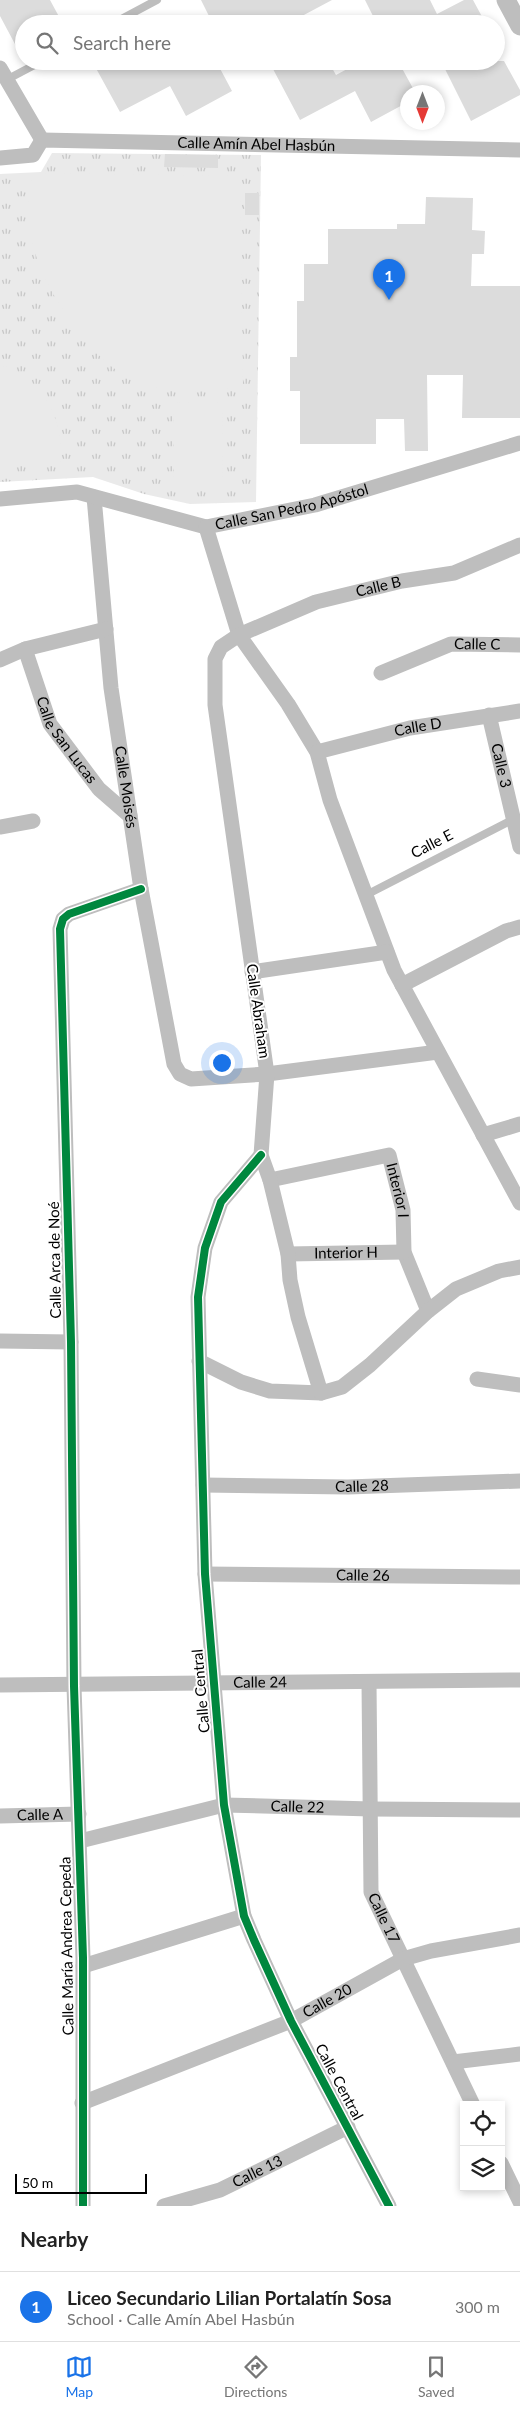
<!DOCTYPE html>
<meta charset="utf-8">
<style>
body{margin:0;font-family:Lato,sans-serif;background:#f2f2f2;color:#222}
.controls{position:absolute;right:15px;bottom:15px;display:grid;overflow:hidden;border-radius:0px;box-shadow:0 2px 8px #0003}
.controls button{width:45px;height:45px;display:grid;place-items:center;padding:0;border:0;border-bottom:1px solid #e0e0e0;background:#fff;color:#222;font:25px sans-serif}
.compass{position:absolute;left:400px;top:85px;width:45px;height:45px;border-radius:50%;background:#fff;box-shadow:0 2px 8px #0003;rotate:180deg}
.scale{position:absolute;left:15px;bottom:12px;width:132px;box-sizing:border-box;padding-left:5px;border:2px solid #000;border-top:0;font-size:14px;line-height:18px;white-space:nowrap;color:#000;-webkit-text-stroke:4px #fff;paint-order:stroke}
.you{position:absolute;left:221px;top:1062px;width:18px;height:18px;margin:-12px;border:4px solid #fff;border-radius:50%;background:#1a73e8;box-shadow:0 0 0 8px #1a73e833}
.badge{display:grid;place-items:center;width:32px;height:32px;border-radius:50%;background:#1a73e8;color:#fff;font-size:16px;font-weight:700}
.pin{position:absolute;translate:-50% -41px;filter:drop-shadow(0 1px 2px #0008)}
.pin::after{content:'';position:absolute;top:26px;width:18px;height:15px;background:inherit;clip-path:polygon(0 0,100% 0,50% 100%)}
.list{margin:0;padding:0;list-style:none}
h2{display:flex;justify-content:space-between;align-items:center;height:65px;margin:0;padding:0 20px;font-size:21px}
h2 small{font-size:16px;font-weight:400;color:#767676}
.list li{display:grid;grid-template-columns:32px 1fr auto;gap:15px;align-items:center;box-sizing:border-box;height:70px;padding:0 20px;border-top:1px solid #e0e0e0}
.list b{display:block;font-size:19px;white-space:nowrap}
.list p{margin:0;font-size:16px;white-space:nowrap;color:#767676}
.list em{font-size:16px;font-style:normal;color:#767676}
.icon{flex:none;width:28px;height:28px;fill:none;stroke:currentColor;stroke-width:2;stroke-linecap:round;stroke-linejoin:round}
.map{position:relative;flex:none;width:520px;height:2206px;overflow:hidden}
.search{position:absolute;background:#fff;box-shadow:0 2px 8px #0003;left:15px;right:15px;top:15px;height:55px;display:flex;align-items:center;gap:12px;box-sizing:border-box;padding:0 18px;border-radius:28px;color:#767676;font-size:19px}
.sheet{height:135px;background:#fff}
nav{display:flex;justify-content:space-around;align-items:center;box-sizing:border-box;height:70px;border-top:1px solid #e0e0e0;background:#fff;font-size:14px;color:#767676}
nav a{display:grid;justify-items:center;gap:2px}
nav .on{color:#1a73e8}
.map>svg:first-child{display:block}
</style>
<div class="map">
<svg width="520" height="2206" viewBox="0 0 520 2206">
<defs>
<pattern id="grass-tufts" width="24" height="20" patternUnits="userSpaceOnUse" patternTransform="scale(1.25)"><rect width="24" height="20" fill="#eaeaea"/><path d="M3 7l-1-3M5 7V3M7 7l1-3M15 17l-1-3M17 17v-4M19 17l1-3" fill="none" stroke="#c7c7c7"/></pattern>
</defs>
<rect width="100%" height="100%" fill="#fff"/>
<path fill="url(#grass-tufts)" d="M52,153L261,155L256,502L190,504L144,494L93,477L0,482V174L41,172Z"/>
<path fill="#eaeaea" d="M33,173L240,176L243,385C210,393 178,395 145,385C91,369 33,276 28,222C27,205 31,189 33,173Z
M0,365C42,374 67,425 60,464H0Z
M222,402L223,488H174L173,403Z"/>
<path fill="#dcdcdc" d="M0,0H50L63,24H24V61L0,16Z
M201,0H332L287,24H229L225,15L212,22Z
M365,0H430L437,14L464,0H473L486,24H377Z
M92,61H216L232,91L186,116L170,86L120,112Z
M288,61H328L336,75L362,61H398L415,92H408V102L371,122L355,91L300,120L273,69Z
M441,61H504L520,90V95L471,121Z
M165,154L218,155V168L164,167Z
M245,193H259V215H245Z
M426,197L473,198L472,230L485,231L484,254H472L471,286H520V418H462L463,375H427L428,451H405L404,419H376V444H300V391H290V357H297V301H304V264H328V229H397V224H425Z"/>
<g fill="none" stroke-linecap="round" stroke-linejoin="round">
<path stroke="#bebebe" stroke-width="8" d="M112,24L157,0
M6,80L42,61
M366,895L512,820"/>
<g stroke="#bebebe" stroke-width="15">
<path d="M0,68L42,140"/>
<path id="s1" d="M0,158L33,155L42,140L520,150"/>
<path id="s2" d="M94,497L111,688L141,889L174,1064L180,1074L191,1079L267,1074L438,1052"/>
<path id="s3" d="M0,499L77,492L206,527L315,505L520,443"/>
<path d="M206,527L239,635L288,704L317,752L330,800L394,970L520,1203"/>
<path id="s4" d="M25,649L50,724L99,789L130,816"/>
<path d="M0,660L25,649L106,629"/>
<path id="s5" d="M381,673L451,644L520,645"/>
<path id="s6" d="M489,715L520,847"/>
<path id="s7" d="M317,752L410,728L520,711"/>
<path d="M0,827L33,821"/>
<path d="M252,972L387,952"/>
<path d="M402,985L506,931L520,927"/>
<path d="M483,1135L520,1124"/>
<path d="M261,1155L221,1202L205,1248L198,1297L205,1574L224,1805L244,1916L254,1940L291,2021L389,2206"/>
<path id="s8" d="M270,1180L389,1155L403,1210L404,1252L428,1311"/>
<path id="s9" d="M288,1254L404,1252"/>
<path d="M0,1341L71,1342"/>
<path d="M199,1361L241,1382L270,1391L321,1393L342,1387L370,1365L428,1311L456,1289L499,1271L520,1267"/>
<path d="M477,1379L520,1385"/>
<path id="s10" d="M321,1393L298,1317L290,1280L288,1254L270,1180L261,1155L267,1074L215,705V659L221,647L239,635L316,602L402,581L454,573L520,545"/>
<path id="s11" d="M203,1485L348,1487L520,1481"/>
<path id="s12" d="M205,1574L520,1577"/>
<path id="s13" d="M369,1682L371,1892L473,2105"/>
<path id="s14" d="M0,1685L520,1680"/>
<path id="s15" d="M0,1816L79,1814"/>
<path id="s16" d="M80,1841L224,1805L371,1809L520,1810"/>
<path d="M83,1966L244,1916"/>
<path d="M453,2062L520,2054"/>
<path id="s17" d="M82,2103L291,2021L403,1959L431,1951L520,1935"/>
<path d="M501,2163L520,2202"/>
<path d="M83,2206V1958L74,1686L71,1342L60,929L63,919L69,914L141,889"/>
<path id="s18" d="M164,2206L220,2190L348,2127"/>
</g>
<path stroke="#bebebe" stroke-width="19" d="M506,0L520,26"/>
<defs>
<path id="cycleway" d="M261,1155L221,1202L205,1248L198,1297L205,1574L224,1805L244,1916L254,1940L291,2021L389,2206
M83,2206V1958L74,1686L71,1342L60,929L63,919L69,914L141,889"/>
</defs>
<use href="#cycleway" stroke="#fff" stroke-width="11"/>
<use href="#cycleway" stroke="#00873e" stroke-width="8"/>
</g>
<g text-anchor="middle" stroke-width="4" stroke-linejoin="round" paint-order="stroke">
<g font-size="15" fill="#000" stroke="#fff">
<text dy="5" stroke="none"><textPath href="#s1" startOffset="265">Calle Amín Abel Hasbún</textPath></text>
<text dy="5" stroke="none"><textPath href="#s3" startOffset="299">Calle San Pedro Apóstol</textPath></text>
<text dy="5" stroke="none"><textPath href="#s10" startOffset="929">Calle B</textPath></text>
<text dy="5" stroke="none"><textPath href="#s5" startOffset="102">Calle C</textPath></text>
<text dy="5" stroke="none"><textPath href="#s7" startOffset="104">Calle D</textPath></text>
<text dy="5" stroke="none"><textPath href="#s4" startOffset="101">Calle San Lucas</textPath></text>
<text dy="5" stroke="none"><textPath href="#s6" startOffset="52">Calle 3</textPath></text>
<text dy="5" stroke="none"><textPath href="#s2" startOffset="292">Calle Moisés</textPath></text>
<text transform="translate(432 844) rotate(-27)" y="5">Calle E</text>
<text transform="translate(258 1011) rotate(82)" y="5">Calle Abraham</text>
<text dy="5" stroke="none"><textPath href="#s8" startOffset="158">Interior I</textPath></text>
<text dy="5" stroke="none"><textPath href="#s9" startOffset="58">Interior H</textPath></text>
<text transform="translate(55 1260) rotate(-91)" y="5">Calle Arca de Noé</text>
<text dy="5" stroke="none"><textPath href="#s11" startOffset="159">Calle 28</textPath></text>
<text dy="5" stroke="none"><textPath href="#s12" startOffset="158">Calle 26</textPath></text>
<text dy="5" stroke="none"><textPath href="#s14" startOffset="260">Calle 24</textPath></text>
<text transform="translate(201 1691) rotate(-95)" y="5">Calle Central</text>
<text dy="5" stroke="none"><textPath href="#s16" startOffset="222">Calle 22</textPath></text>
<text dy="5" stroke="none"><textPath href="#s15" startOffset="40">Calle A</textPath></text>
<text dy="5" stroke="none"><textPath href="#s13" startOffset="239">Calle 17</textPath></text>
<text transform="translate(67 1946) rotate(-91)" y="5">Calle María Andrea Cepeda</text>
<text dy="5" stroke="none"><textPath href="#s17" startOffset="266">Calle 20</textPath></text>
<text transform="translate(339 2082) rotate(62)" y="5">Calle Central</text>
<text dy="5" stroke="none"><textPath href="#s18" startOffset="100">Calle 13</textPath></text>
</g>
</g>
</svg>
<div class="controls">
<button><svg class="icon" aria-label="locate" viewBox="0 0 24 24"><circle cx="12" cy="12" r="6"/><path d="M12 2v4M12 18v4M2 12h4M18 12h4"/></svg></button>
<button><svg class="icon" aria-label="layers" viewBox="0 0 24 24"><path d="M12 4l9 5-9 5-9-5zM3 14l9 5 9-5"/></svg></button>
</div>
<svg class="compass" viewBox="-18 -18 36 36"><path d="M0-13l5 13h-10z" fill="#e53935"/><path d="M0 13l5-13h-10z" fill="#767676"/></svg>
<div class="scale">50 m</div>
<div class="you"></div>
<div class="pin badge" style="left:389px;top:300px">1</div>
<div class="search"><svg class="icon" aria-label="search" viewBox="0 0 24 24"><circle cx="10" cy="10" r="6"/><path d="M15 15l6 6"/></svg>Search here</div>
</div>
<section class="sheet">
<h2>Nearby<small></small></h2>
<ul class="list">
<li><span class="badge">1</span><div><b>Liceo Secundario Lilian Portalatín Sosa</b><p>School · Calle Amín Abel Hasbún</p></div><em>300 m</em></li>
</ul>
</section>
<nav>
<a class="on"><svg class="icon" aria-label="map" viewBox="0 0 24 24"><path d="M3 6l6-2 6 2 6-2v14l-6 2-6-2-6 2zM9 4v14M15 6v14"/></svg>Map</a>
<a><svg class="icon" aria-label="directions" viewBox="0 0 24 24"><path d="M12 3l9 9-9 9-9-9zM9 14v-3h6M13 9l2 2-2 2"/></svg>Directions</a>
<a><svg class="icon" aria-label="saved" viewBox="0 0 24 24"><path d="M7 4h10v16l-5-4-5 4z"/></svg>Saved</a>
</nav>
